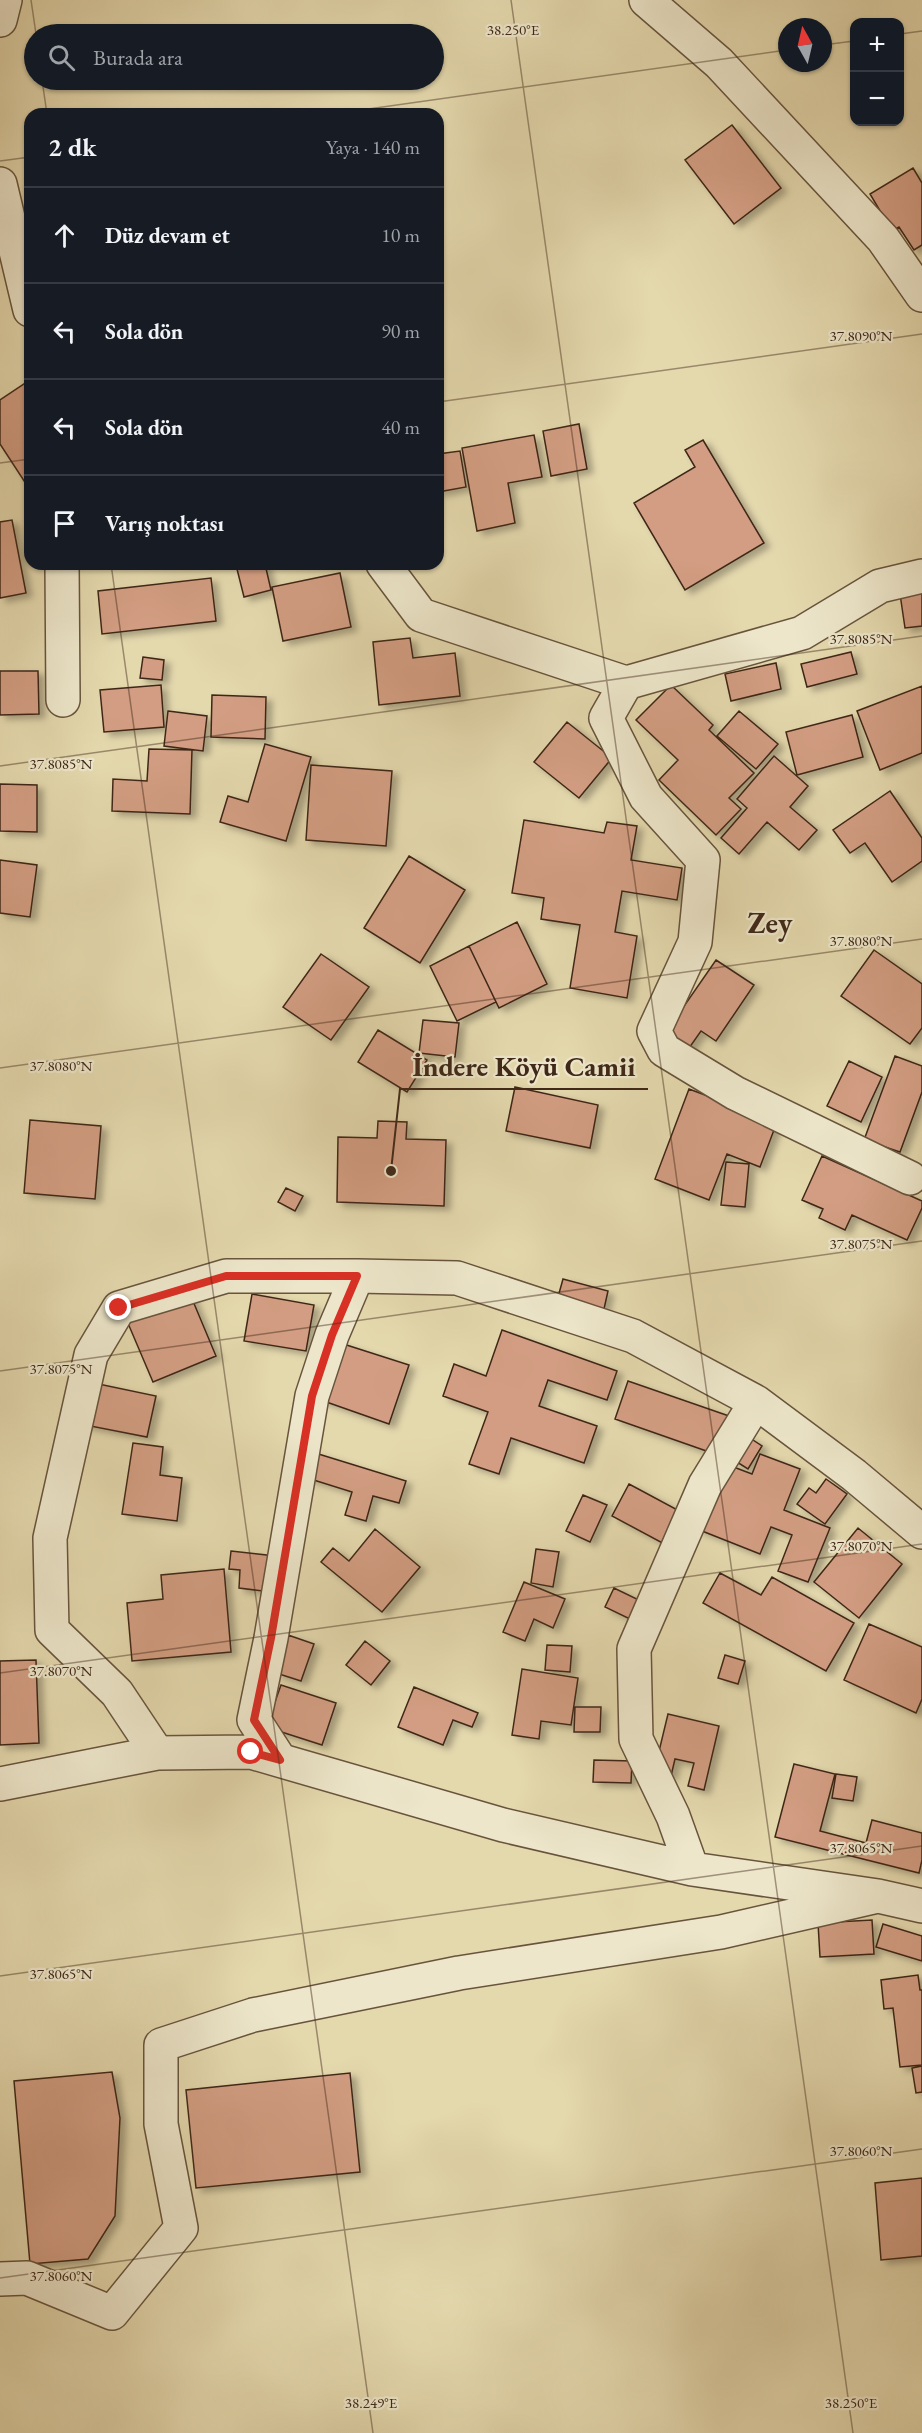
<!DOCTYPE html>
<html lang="tr">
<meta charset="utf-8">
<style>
body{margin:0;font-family:"EB Garamond",serif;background:#20242c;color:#f1f3f6}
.controls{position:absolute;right:18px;top:18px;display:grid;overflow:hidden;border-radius:12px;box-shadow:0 2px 4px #0004}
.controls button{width:54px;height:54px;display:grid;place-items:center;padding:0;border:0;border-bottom:2px solid #363941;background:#171b24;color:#f1f3f6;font:30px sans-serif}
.compass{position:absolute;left:778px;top:18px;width:54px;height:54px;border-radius:50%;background:#171b24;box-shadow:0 2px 4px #0004;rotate:352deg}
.stop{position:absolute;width:18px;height:18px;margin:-14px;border:4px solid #d93025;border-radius:50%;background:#fff}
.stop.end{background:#d93025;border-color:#fff;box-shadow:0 2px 6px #0008}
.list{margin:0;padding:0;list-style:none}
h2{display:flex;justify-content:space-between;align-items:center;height:78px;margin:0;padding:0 24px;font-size:26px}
h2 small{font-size:20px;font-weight:400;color:#9ea1a6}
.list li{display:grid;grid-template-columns:39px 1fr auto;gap:18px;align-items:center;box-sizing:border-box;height:96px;padding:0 24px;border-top:2px solid #363941}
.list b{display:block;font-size:22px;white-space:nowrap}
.list em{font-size:20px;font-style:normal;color:#9ea1a6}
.icon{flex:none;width:33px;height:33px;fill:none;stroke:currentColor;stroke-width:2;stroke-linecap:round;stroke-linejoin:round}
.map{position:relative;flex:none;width:922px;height:2433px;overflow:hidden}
.search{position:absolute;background:#171b24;box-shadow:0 2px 4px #0004;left:24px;top:24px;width:420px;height:66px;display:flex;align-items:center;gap:15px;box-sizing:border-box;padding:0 21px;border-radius:33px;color:#9ea1a6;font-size:22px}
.panel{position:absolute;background:#171b24;box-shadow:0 2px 4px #0004;left:24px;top:108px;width:420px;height:462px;border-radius:18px}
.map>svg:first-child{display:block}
</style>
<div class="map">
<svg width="922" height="2433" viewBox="0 0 922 2433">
<defs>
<filter id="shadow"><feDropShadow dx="6" dy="4" stdDeviation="3" flood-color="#0004"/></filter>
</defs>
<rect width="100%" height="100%" fill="#e4d8ad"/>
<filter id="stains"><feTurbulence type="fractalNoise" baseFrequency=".00333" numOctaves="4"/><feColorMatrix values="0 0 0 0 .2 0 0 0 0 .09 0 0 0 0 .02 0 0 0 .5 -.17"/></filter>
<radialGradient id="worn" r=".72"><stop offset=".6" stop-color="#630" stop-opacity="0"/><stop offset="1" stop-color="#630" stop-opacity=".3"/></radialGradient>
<path fill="#d29d82" stroke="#3f2818" stroke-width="1.5" filter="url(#shadow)" d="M732,125L781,188L734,224L685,160Z
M913,168L922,183V245L914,250L899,227L892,231L870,194Z
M30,380V490L0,444V400Z
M579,424L587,469L551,476L543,431Z
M534,435L542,477L508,483L515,523L477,531L462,448Z
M703,440L764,543L685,590L634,503L695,467L685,450Z
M460,451L466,487L438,492V454Z
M12,520L26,593L0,598V522Z
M260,564H265L271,590L244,597L237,569Z
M340,573L351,627L283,641L272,587Z
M211,578L216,621L102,634L98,591Z
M922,591V626L905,628L900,594Z
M410,638L413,658L455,653L460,696L379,705L373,642Z
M851,652L857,674L807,687L801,664Z
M143,657L164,660L162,680L140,678Z
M776,663L781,689L731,701L725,674Z
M0,671H38L39,714L0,715Z
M161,685L164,727L104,732L100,690Z
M671,685L713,725L709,730L754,773L729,798L741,809L716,835L659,780L678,760L636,720Z
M922,686V753L880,770L857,711Z
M212,695L266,697L265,739L211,737Z
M168,711L207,716L203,751L164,746Z
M739,711L778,744L756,769L717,736Z
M852,715L863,757L797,775L786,732Z
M567,722L612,758L579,798L534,762Z
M265,744L311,757L286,841L220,822L228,796L248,802Z
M149,749L192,750L190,814L112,811L113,779L147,781Z
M774,756L808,786L790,807L817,830L799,850L767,822L739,854L721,838L747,808L737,799Z
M311,765L392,771L386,846L306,840Z
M0,784L37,785V832L0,831Z
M890,791L922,838V861L892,882L865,843L850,853L833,830Z
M524,820L604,833L607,822L637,826L631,860L682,868L677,900L622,891L615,932L637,936L627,998L570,988L580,925L541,919L544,898L512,893Z
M409,856L465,890L420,963L364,928Z
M0,860L37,865L30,917L0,913Z
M517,922L547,984L499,1008L469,946Z
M469,946L496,1002L457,1021L430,966Z
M874,950L922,984V1028L910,1044L841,996Z
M321,954L369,987L331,1040L283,1007Z
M716,960L754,985L716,1041L701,1031L687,1051L664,1035Z
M423,1020L459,1023L455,1057L419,1053Z
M378,1030L427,1060L407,1092L358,1062Z
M895,1056L922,1066V1092L900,1152L864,1140Z
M849,1061L882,1077L861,1122L827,1106Z
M515,1087L598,1105L590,1148L506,1131Z
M689,1089L777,1122L760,1167L727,1154L709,1200L655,1179Z
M30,1120L101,1126L95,1199L24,1193Z
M378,1121L407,1122L406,1139L446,1140L444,1206L337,1202L338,1137L377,1138Z
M822,1156L922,1201V1208L907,1240L852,1215L845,1230L819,1218L823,1209L802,1200Z
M726,1162L749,1164L745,1207L721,1205Z
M286,1188L303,1196L295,1211L278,1202Z
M563,1279L608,1291L604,1309L558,1297Z
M190,1294L216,1356L153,1382L127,1321Z
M252,1294L314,1305L306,1351L244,1341Z
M502,1330L617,1371L607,1400L548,1380L539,1406L597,1426L584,1463L511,1438L499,1474L469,1464L488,1412L443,1396L454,1364L486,1376Z
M334,1341L409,1365L389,1424L315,1398Z
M628,1381L729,1416L715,1454L615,1419Z
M89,1382L156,1396L147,1437L80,1424Z
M747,1436L762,1446L748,1469L732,1459Z
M133,1443L163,1447L160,1475L182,1478L177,1521L122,1514Z
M312,1452L406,1481L399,1503L373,1496L366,1521L345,1515L352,1492L304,1477Z
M760,1454L800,1469L784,1510L830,1528L808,1582L778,1571L792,1535L771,1527L760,1554L697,1529L723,1463L752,1474Z
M826,1479L847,1494L825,1524L797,1504L809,1488L816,1493Z
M629,1484L685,1514L668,1546L612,1516Z
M583,1495L607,1505L590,1542L566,1531Z
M858,1528L902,1564L859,1618L814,1582Z
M375,1529L420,1567L382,1612L321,1562L333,1548L349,1561Z
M536,1549L559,1552L553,1587L531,1583Z
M231,1551L275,1556L271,1592L239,1588L240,1570L229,1569Z
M224,1569L231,1652L132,1661L127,1603L163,1599L161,1575Z
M720,1573L761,1595L772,1577L854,1623L826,1671L703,1603Z
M524,1582L565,1599L553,1628L534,1619L525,1641L503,1632Z
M614,1588L643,1602L634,1621L605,1607Z
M869,1624L922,1647V1699L916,1713L844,1680Z
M288,1635L314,1644L301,1681L276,1673Z
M365,1641L390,1661L371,1685L346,1665Z
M547,1645L572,1646L570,1672L545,1670Z
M725,1655L745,1661L738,1684L718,1678Z
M36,1660L39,1743L0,1745V1661Z
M522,1669L578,1678L571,1725L541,1721L539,1739L512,1735Z
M281,1685L336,1703L322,1745L266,1727Z
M414,1687L478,1713L472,1727L453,1720L443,1745L398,1727Z
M575,1707H601L600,1732H574Z
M668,1714L719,1726L704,1790L688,1786L694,1763L675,1759L671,1776L654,1772Z
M594,1760L632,1761L631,1783L593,1782Z
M794,1764L835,1774L820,1831L866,1843L872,1820L922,1833V1860L919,1873L775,1837Z
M836,1774L857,1777L853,1801L832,1798Z
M872,1920L874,1954L820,1957L818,1923Z
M883,1924L922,1936V1961L876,1947Z
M918,1975L920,1990H922V2065L900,2067L893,2008L884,2009L881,1980Z
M922,2066V2092L916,2093L912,2068Z
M112,2072L120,2118L115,2216L88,2259L30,2264L14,2081Z
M350,2073L360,2172L196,2188L186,2090Z
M922,2178V2256L881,2260L875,2183Z"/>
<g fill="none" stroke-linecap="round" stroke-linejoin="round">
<defs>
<path id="minor" d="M646,0L719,63L883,239L922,295
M0,20L5,0
M0,184L30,310
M62,564L63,700
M383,564L421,615L626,683L802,633L880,586L922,576
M626,683L606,718L646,797L703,860L695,942L654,1031L664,1050L735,1093L910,1178
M157,1753L117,1693L52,1630L50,1538L91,1355L119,1308L226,1276H357
M280,1760L254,1720L271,1638L312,1396L332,1335L357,1276L457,1278L633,1336L756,1402L854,1475L922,1532
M0,1784L157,1753L251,1752L503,1825L692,1869L878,1896L922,1906
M692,1869L673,1816L636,1739L634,1649L705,1485L756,1402
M0,2279L27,2278L112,2313L181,2228L161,2124V2045L253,2015L459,1973L721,1932L878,1896"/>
</defs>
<use href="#minor" stroke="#68543d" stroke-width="36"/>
<use href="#minor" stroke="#ede6ca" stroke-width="33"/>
</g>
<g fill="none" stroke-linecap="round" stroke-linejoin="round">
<path stroke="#d93025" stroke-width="8" d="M119,1308L226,1276H357L332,1335L312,1396L271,1638L254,1720L280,1760L251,1752"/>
</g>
<path fill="none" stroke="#3f2818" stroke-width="1.5" stroke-opacity="0.45" d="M31,0L36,34M511,0L853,2433M900,34L922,31M823,45L854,41M42,80L47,114M333,114L787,50M0,161L30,157M438,402L922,334M0,463L30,459M111,564L373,2433M0,766L922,636M0,1068L922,939M0,1371L922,1241M0,1673L922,1544M0,1976L922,1846M0,2278L922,2149"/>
<g text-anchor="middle" stroke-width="4.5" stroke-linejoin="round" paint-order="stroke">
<g font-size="30" font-weight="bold" fill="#3f2818" stroke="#ede6ca">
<text x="770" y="933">Zey</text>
</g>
</g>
<g font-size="15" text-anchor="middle" fill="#3f2818" stroke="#ede6ca" stroke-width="4.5" stroke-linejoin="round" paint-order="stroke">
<text x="513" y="35">38.250°E</text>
<text x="861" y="341">37.8090°N</text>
<text x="861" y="644">37.8085°N</text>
<text x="61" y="769">37.8085°N</text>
<text x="861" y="946">37.8080°N</text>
<text x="61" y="1071">37.8080°N</text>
<text x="861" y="1249">37.8075°N</text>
<text x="61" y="1374">37.8075°N</text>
<text x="861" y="1551">37.8070°N</text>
<text x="61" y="1676">37.8070°N</text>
<text x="861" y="1853">37.8065°N</text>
<text x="61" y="1979">37.8065°N</text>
<text x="861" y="2156">37.8060°N</text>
<text x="61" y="2281">37.8060°N</text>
<text x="371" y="2408">38.249°E</text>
<text x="851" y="2408">38.250°E</text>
</g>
<path fill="none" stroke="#3f2818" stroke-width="2" d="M391 1171L400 1089H648"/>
<circle fill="#3f2818" stroke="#ede6ca" stroke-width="2" cx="391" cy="1171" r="6"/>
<g font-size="28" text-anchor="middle" font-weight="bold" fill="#3f2818" stroke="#ede6ca" stroke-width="4.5" stroke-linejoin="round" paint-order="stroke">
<text x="524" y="1076">İndere Köyü Camii</text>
</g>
<rect width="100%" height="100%" filter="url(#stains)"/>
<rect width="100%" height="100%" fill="url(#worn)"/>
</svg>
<div class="controls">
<button>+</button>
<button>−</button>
</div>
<svg class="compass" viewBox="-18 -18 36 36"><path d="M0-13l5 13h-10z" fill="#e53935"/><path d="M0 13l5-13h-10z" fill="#9ea1a6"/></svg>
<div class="stop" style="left:251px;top:1752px"></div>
<div class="stop end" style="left:119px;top:1308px"></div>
<div class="search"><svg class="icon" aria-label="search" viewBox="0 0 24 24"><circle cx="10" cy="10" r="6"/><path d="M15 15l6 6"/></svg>Burada ara</div>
<section class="panel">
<h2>2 dk<small>Yaya · 140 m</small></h2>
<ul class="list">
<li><svg class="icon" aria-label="ahead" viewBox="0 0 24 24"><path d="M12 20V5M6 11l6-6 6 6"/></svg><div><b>Düz devam et</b></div><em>10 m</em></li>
<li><svg class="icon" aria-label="left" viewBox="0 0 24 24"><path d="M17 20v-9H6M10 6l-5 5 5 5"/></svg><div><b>Sola dön</b></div><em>90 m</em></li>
<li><svg class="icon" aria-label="left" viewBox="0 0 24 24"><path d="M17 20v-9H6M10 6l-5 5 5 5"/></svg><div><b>Sola dön</b></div><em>40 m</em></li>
<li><svg class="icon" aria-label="arrive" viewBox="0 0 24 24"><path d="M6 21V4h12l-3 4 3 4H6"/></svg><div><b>Varış noktası</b></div></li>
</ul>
</section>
</div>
